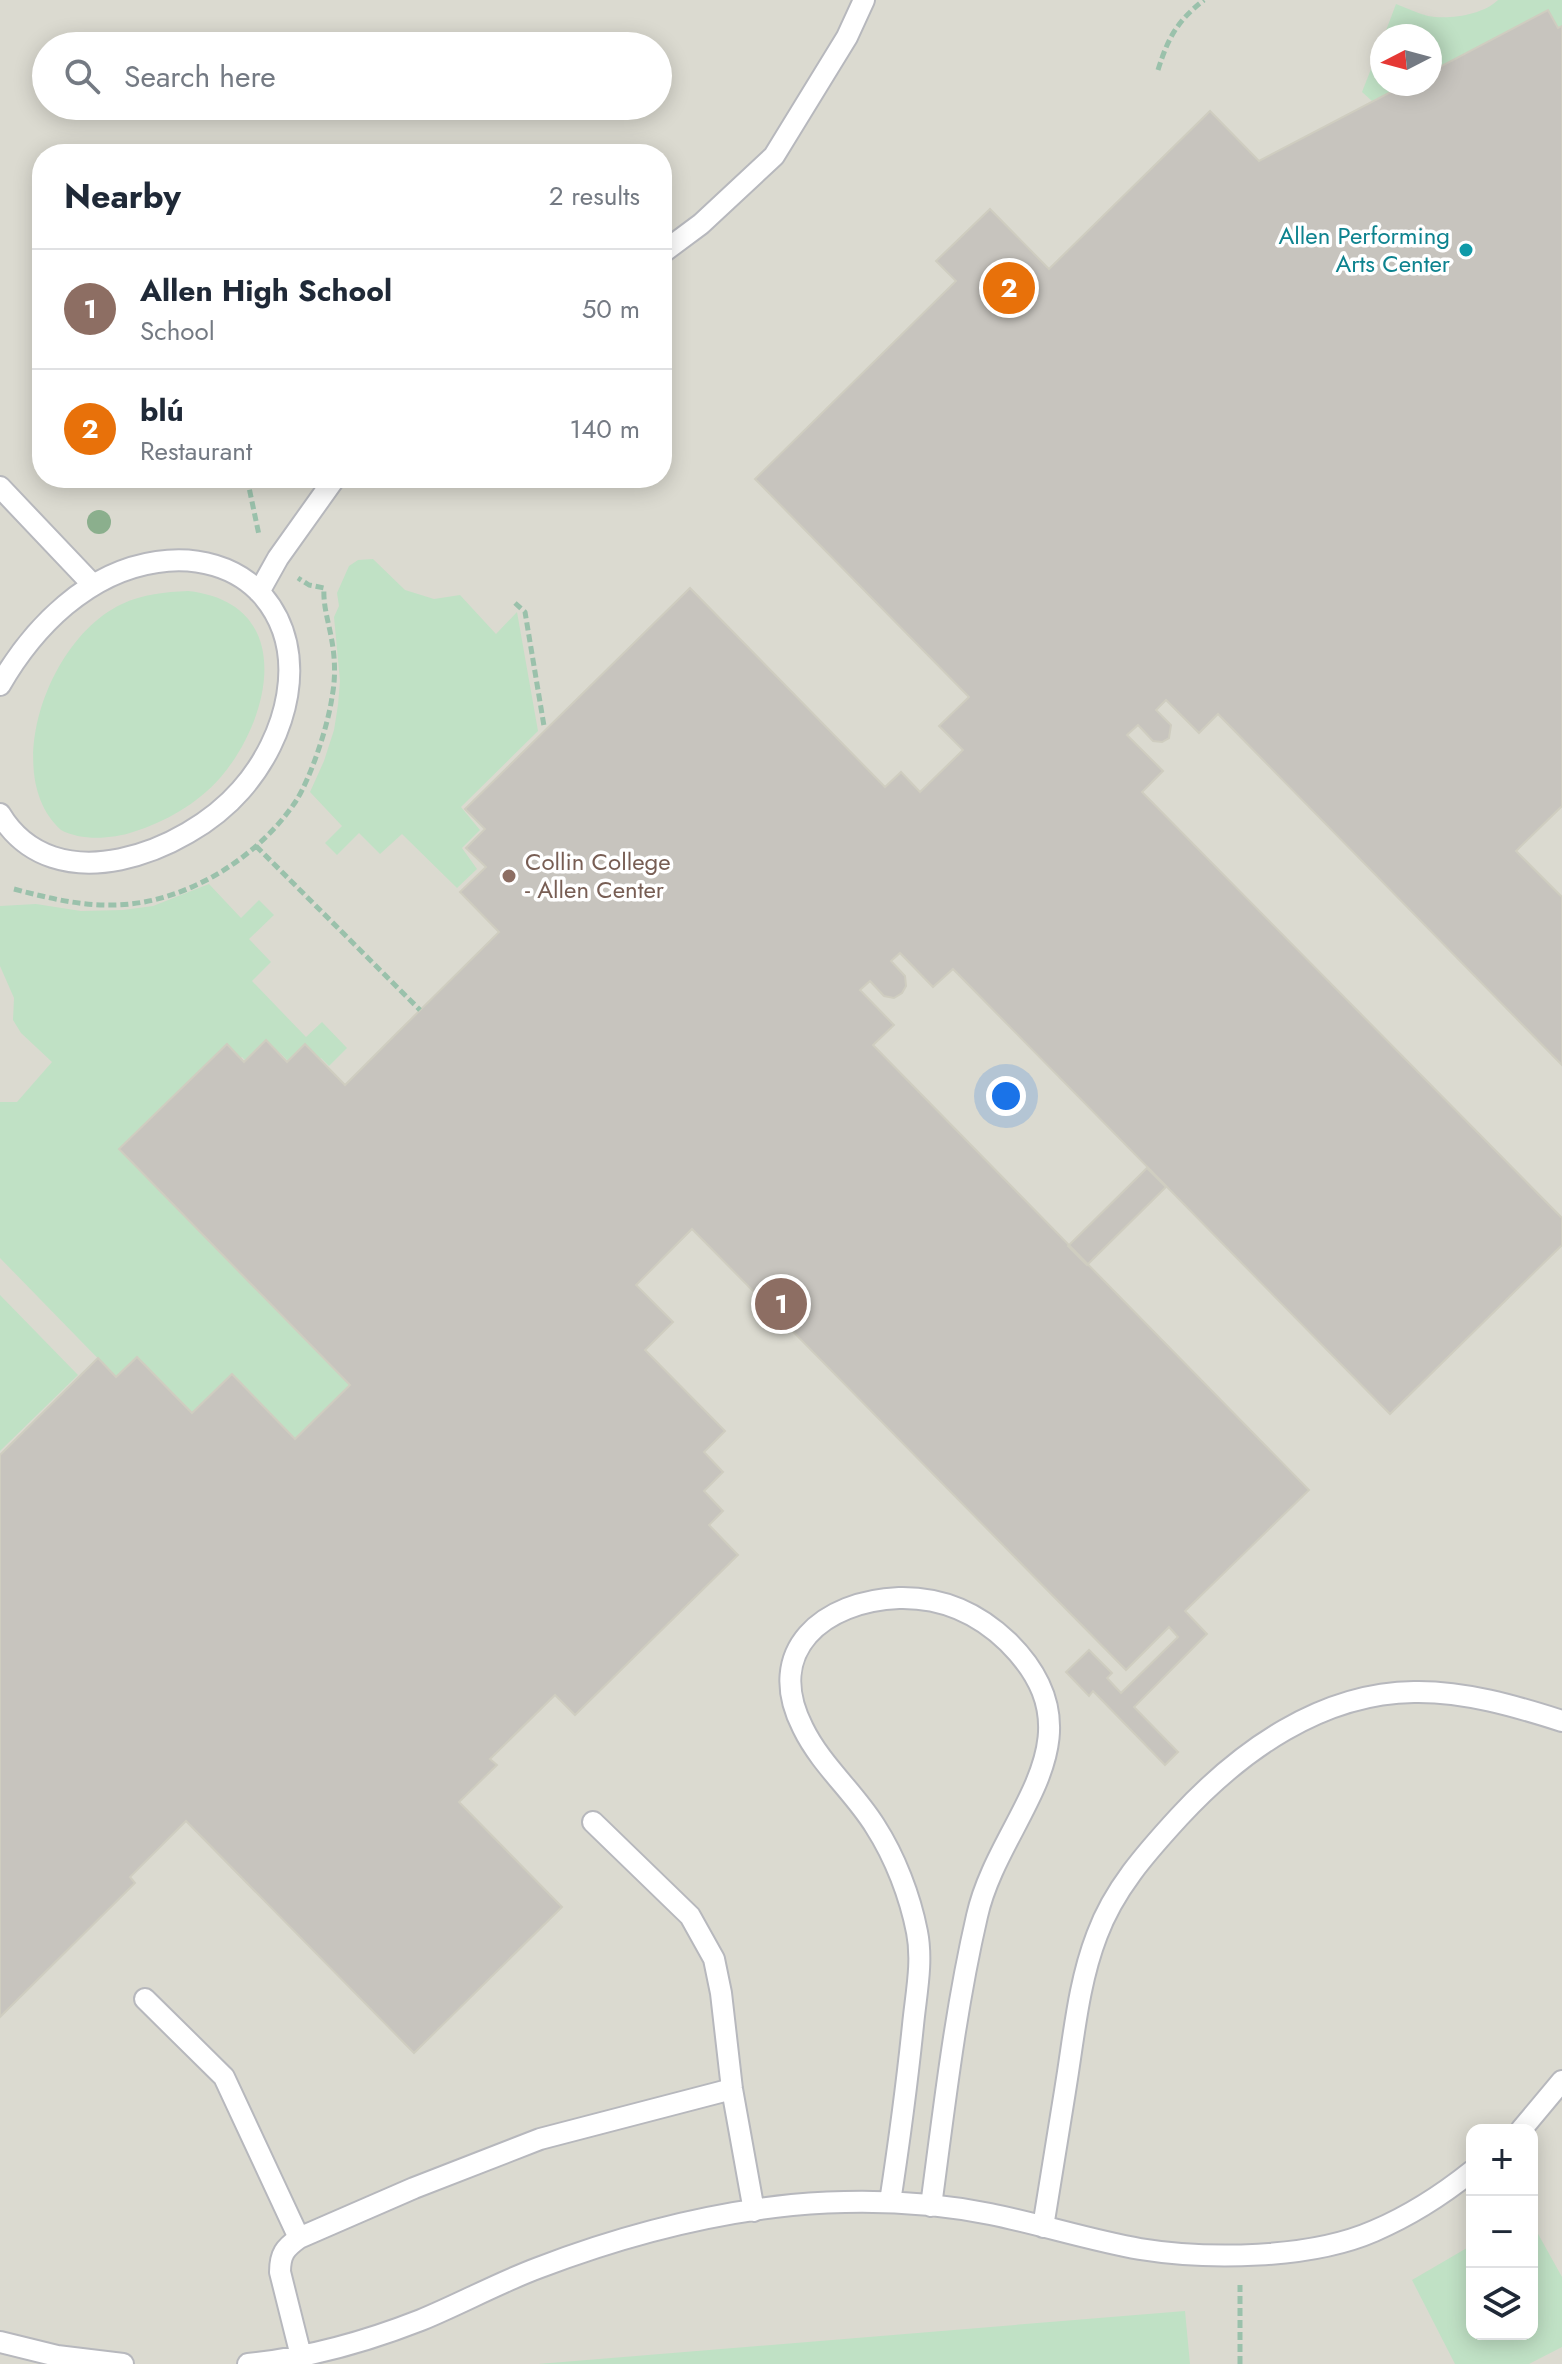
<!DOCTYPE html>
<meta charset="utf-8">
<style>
body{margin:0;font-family:Jost,sans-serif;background:#f2f2f3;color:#1f2937}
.controls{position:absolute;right:24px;bottom:24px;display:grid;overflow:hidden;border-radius:16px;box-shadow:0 4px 20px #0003}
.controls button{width:72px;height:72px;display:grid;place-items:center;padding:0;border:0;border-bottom:2px solid #e0e1e3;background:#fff;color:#1f2937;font:40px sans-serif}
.compass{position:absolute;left:1370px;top:24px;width:72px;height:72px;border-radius:50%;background:#fff;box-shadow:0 4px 20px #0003;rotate:264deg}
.you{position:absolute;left:1006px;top:1096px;width:28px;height:28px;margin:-20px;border:6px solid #fff;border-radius:50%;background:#1a73e8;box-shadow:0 0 0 12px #1a73e833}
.badge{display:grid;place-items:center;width:52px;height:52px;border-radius:50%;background:#d75f3b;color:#fff;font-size:26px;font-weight:700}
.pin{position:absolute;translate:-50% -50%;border:4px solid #fff;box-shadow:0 2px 8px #0006}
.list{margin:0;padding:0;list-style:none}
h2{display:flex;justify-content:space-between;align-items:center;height:104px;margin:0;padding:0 32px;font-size:34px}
h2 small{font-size:26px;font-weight:400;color:#747a83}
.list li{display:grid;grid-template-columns:52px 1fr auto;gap:24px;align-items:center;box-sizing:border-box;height:120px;padding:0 32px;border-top:2px solid #e0e1e3}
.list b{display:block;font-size:30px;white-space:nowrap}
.list p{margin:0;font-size:26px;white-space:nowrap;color:#747a83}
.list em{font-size:26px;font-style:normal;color:#747a83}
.icon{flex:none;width:44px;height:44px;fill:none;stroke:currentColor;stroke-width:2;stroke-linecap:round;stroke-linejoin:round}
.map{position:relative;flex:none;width:1562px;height:2364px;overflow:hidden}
.search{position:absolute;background:#fff;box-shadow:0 4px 20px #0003;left:32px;top:32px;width:640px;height:88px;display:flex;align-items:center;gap:20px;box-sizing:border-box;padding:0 28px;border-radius:44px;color:#747a83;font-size:30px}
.panel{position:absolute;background:#fff;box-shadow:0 4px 20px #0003;left:32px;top:144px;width:640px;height:344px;border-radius:32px}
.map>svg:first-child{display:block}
</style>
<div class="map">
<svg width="1562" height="2364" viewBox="0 0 1562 2364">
<rect width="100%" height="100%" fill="#ebeae1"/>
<path fill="#dbdad0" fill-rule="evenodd" d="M0,0H1562V2364H0ZM1382,36H1430V84H1382ZM46,46H658V106H46ZM42,154H662V478H42ZM1472,2130H1532V2334H1472Z"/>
<path fill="#c0e1c5" d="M1498,0H1562V26L1558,28L1548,11L1430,72V36H1384L1396,4C1407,8 1417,13 1428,16C1448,20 1483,15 1498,0Z
M1382,41V84H1406L1372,101L1362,92Z
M373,559L405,590L434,599L460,595L496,634L517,612L538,731L461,807L480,830L462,848L477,869L457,888L402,834L380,854L359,833L337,855L325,843L342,826L310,792L324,761L334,730L338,705L340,681L334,617L339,606L337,593L349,566L358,560Z
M188,591C297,603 272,718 220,778C197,804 165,822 133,832C112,839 81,841 61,830C0,775 48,638 122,604C143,594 165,592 188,591Z
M209,884L241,918L259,900L274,915L249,939L271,962L252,981L306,1037L322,1022L347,1048L329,1066L321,1058L302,1075L280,1053L259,1074L242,1057L133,1163L350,1385L295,1439L232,1374L192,1413L137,1357L116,1377L0,1258V1102H17L52,1062L21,1033L13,1020L14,998L0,966V906L36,904L81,911L123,910L153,906Z
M0,1295L78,1375L0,1451Z
M1532,2223L1562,2277V2347L1529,2364H1455L1412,2280L1472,2245V2334H1532Z
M1185,2311L1190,2364H538Z"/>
<path fill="#c7c4be" stroke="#cfcdc0" stroke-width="2" d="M1548,10L1558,28L1562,26V806L1516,851L1562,897V1065L1218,714L1199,733L1166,700L1156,710L1171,725L1169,738L1162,742L1153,741L1138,725L1127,735L1163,771L1142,792L1562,1218V1245L1390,1414L953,969L933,987L900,953L891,961L905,976L906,986L902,993L894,998L884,996L870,981L860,990L894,1025L873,1045L1309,1490L1185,1611L1207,1634L1134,1707L1178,1752L1165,1765L1093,1691L1089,1696L1066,1672L1089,1650L1112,1673L1107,1678L1121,1693L1178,1637L1169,1627L1126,1670L692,1229L636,1285L673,1322L645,1350L725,1431L704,1452L723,1472L704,1491L723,1511L709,1525L738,1555L575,1715L555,1695L490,1759L497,1765L459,1802L562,1907L414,2053L186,1821L130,1877L135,1883L0,2017V1455L98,1358L116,1377L137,1357L192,1413L232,1374L295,1439L350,1385L119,1149L227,1044L244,1062L266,1040L287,1062L305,1044L345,1085L394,1036L499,932L460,892L486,867L466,848L485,829L465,809L690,588L885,787L901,772L920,792L963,750L939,726L969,697L755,479L956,281L936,261L990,209L1049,269L1210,111L1259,161L1406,84H1430V72Z
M1147,1168L1166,1187L1087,1265L1068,1246Z"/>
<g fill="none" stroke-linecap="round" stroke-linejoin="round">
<defs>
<path id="service" d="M662,253L701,224L774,156L847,37L864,0
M0,487L93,585
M259,592L278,558L335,478
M0,685C34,626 88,572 157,562C196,556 237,566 263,596C311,653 287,738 241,790C186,853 54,904 0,814
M593,1822L690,1916L714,1959L721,1993L732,2089L754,2211
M145,1999L224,2077L299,2238
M1521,2130L1562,2081
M890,2202C899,2143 907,2084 913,2025C916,1994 923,1962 917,1932C910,1896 895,1857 875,1826C854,1792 821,1765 803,1728C763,1650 824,1601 899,1598C942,1597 978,1613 1008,1642C1107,1740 999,1817 977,1916C955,2011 944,2109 931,2206
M1043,2227C1051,2176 1060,2124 1068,2072C1075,2026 1080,1979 1097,1935C1114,1889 1146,1853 1179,1817C1240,1751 1321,1693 1414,1692C1464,1691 1515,1706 1562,1721
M0,2342L57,2356L123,2364
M248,2364C308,2358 365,2342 421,2320C460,2304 498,2283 538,2268C619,2237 706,2214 792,2205C858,2199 925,2201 990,2214C1040,2224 1089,2240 1140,2249C1208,2260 1310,2259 1374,2231C1409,2216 1442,2195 1472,2171
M303,2364L280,2272C280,2254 285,2248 299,2238L414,2188L540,2139L732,2089"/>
</defs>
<use href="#service" stroke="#b7b8bd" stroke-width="24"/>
<path stroke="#9ac1ab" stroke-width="5" stroke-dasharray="8 4" stroke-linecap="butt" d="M1158,70C1168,38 1177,21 1204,0
M247,478L259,535
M515,603L525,612L544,726
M256,846L420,1010
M14,889C48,898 80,906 116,905C186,903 258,858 296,801C311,777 328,726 332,697C336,677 335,656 331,636C328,620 323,605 324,588L309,585L298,578
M1240,2364V2285"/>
<use href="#service" stroke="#fff" stroke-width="20"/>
</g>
<circle fill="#8baf8d" cx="99" cy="522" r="12"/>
<circle fill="#0f9aa8" stroke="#fff" stroke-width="3" cx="1466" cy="250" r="8"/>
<circle fill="#8d6e63" stroke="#fff" stroke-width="3" cx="509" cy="876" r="8"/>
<g text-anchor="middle" stroke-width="7" stroke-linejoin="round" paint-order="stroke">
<g font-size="24" fill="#0d838f" stroke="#fff" text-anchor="end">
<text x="1450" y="244">Allen Performing<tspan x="1450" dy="28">Arts Center</tspan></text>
</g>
<g font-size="24" fill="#785e54" stroke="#fff" text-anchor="start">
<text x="525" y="870">Collin College<tspan x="525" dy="28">- Allen Center</tspan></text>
</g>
</g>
</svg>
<div class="controls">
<button>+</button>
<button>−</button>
<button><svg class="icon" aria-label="layers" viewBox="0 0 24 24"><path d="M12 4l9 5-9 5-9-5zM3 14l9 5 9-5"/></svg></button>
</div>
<svg class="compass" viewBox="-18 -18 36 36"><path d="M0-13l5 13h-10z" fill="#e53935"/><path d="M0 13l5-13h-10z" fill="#747a83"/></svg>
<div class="you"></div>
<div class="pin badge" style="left:781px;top:1304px;background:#8d6e63">1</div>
<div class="pin badge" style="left:1009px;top:288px;background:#e8710a">2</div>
<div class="search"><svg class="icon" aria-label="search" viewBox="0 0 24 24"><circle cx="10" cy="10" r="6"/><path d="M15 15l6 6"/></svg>Search here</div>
<section class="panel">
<h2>Nearby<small>2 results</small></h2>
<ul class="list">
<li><span class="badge" style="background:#8d6e63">1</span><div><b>Allen High School</b><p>School</p></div><em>50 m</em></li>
<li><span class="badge" style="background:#e8710a">2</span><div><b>blú</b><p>Restaurant</p></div><em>140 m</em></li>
</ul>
</section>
</div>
